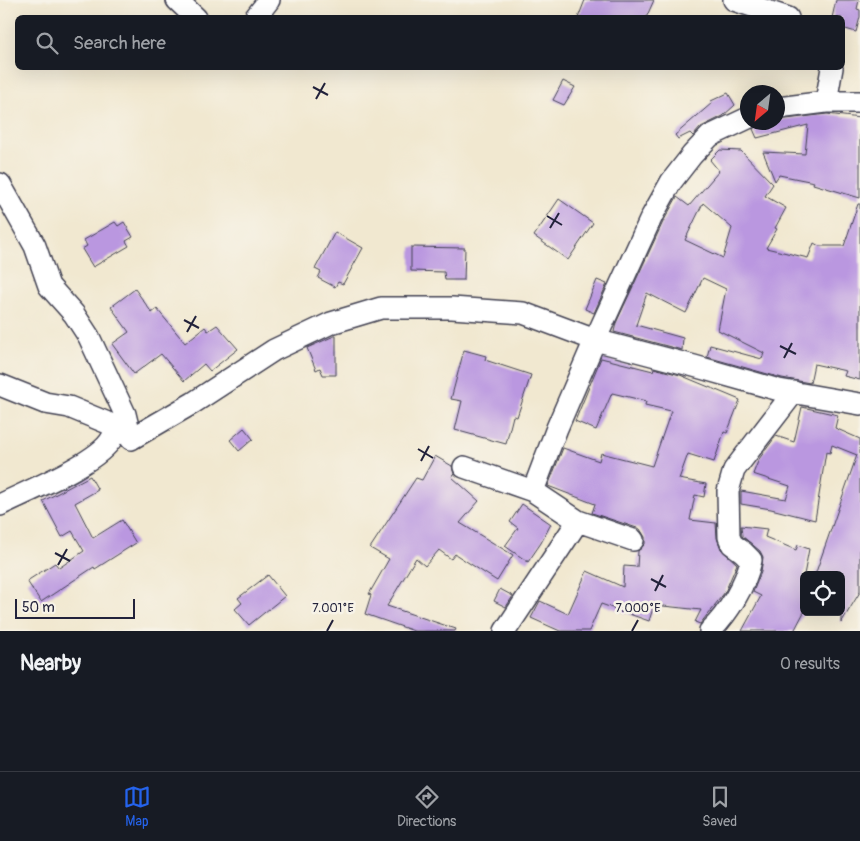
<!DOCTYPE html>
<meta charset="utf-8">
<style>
body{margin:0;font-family:Pangolin,sans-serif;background:#20242c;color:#f1f3f6}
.controls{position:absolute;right:15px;bottom:15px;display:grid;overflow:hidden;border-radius:8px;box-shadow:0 5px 20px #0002}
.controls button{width:45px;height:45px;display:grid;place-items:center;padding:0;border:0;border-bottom:1px solid #363941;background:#171b24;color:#f1f3f6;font:25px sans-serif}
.compass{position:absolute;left:740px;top:85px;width:45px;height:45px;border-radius:50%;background:#171b24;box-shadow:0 5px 20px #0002;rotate:209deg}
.scale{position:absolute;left:15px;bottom:12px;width:120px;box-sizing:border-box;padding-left:5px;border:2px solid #22223b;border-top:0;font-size:14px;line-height:18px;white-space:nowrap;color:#22223b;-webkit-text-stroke:4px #f7f3e8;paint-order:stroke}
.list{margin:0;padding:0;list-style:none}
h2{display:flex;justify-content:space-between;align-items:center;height:65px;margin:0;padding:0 20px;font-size:21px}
h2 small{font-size:16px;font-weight:400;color:#9ea1a6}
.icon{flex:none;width:28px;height:28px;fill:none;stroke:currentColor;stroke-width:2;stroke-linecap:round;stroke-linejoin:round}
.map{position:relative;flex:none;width:860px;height:631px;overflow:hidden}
.search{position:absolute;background:#171b24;box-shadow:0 5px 20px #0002;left:15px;right:15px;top:15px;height:55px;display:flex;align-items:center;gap:12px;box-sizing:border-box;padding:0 18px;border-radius:8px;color:#9ea1a6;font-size:19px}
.sheet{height:140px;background:#171b24}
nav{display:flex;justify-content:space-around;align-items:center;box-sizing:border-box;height:70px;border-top:1px solid #363941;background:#171b24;font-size:14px;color:#9ea1a6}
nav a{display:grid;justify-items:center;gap:2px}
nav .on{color:#2563eb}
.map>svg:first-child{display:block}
</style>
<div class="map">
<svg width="860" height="631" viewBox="0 0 860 631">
<rect width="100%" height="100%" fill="#f7f3e8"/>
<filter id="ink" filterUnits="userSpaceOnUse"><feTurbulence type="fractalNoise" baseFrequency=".02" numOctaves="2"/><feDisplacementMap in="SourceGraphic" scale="10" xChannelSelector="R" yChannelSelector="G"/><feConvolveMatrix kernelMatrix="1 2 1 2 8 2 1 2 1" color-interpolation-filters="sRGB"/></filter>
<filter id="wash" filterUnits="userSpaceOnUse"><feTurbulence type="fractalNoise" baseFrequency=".0096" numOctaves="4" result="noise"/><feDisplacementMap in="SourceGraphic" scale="20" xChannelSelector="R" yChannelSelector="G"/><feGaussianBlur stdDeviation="1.12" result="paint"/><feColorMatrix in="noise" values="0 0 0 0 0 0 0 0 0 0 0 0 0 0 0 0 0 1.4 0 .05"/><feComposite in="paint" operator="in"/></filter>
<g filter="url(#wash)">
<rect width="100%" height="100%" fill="#f1e8d0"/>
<g id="blocks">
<path fill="#ba97e0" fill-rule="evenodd" d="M585,0H654L646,18H578Z
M836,0H859L857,9L860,10V17L856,32L842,28V18H832Z
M563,81L575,87L564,105L553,100Z
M728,93L735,105L723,116L701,127L693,136L690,133L678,139L675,135L712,103L711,101Z
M827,114L860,118V198L813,184L814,182L779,175L775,181L763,152L805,154L808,125L757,138L753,129L762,122H778V120Z
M720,150L741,151L773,184L765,196L786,208L775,228L777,229L766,248L808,258L814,243L819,246H844L858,204H860V380L844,376L846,371L814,364L810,383L782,378L707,357L710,345L762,359L764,353L718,330L726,289L703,278L686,313L647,293L636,325L683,338L682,350L614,332L616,323L663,222L677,197L689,206L719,171L710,160ZM703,203L732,228L723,258L685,240Z
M559,199L593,223L568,260L534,236Z
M115,222L118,226L124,222L133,237L126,241L129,246L93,267L82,249L87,246L84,240Z
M335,232L363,248L343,284L338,282L335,287L318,278L321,272L315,269Z
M411,247L465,248L464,280H445L444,272L411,271Z
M597,280L607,284L594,313L585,309Z
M135,289L152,313L157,309L185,343L205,327L208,331L217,325L238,349L210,371L204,364L184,381L161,354L134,374L112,344L129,332L111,307Z
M334,336H336V375H323L320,368L316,370L307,348Z
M464,350L486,356L485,360L531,375L517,417L513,416L506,444L455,430L462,401L451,399Z
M601,358L653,371L654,368L680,375L740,400L727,433L724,432L714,462L688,454L679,479L706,484L704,497L695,495L690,520L716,523L717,538L721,549L737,564L725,592L700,624L695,622L701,610L654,605L649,621L601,604L589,631H560L531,618L540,601L568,614L587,571L623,587L624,566L637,567L638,551L645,544V537L640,529L592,513L595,504L548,486L563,448L599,461L601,453L652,466L671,411L645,405L646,401L612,393L596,430L575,421Z
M802,407L838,415L835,428L860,439V592L841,623V575H815L857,455L832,445L830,453L826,452L815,520L771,509L741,504V491L786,499L790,486L753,474L759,459L776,436L794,442Z
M244,428L253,439L239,451L230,440Z
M435,456L452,466L454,474L452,477L479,501L460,523L513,555L497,581L455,554L451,559L439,550L425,566L416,558L387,606L456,629L455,631H414L365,614L371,595L369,594L389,559L370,548L416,478L422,480Z
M90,476L98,490L75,503L93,538L122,520L136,543L95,569L94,567L41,602L27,581L55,563L59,568L84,551L72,531L62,537L43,501Z
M522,504L551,524L541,543L528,562L505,546L518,528L510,522Z
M741,526L767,529L765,537L796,550L798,545L809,549L804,575V612L794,631H742L761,596L753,592L761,572L763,557L760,551L742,536Z
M268,575L285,596L249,625L235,609L242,603L238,598Z
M500,589L513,596L506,607L494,601Z"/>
</g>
</g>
<g filter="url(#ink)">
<use href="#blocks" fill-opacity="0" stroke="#414051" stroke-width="1"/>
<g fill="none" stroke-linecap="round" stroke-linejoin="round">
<defs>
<path id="minor" d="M177,0L196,18
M734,0L788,18
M255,18L269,0
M826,102L832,68
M778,108L826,102H860
M0,184L35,246L49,286L74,314L89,337L125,414L131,439
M0,385L45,403L69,407L115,426L125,434
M131,439L193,403L274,350L331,323L381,308H452L523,313L595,340L694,366L779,390L860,404
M464,467L533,491L578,521L505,631
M533,491L557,428L595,340L652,216L671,182L692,155L710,136L748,118
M0,505C26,492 100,462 112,438C114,434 114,430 115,426
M578,521L633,540
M710,631C728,614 746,584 751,560L743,552L732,544L729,537L728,491L734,470L794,392"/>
</defs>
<use href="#minor" stroke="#414051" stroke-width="24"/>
<use href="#minor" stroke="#fff" stroke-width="21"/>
</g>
</g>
<path fill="none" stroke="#22223b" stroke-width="2" d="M313,87L328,95M316,99L325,83M547,216L562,225M550,228L559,213M184,320L199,328M187,332L196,316M780,346L796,354M784,358L792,343M418,449L433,458M421,461L429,446M55,553L70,561M58,565L67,549M651,579L666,587M655,591L663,575M327,631L333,620M632,631L638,620"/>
<g font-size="12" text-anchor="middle" fill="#22223b" stroke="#f7f3e8" stroke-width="5" stroke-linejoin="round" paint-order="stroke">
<text x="333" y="612">7.001°E</text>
<text x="638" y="612">7.000°E</text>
</g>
</svg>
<div class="controls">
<button><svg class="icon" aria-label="locate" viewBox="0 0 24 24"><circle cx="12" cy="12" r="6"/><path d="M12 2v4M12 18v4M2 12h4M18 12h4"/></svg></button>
</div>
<svg class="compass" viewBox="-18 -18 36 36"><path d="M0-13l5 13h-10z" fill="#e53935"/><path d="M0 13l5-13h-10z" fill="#9ea1a6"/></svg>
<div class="scale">50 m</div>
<div class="search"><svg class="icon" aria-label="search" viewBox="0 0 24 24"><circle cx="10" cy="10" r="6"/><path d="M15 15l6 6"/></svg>Search here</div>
</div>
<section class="sheet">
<h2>Nearby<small>0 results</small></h2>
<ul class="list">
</ul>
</section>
<nav>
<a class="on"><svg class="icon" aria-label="map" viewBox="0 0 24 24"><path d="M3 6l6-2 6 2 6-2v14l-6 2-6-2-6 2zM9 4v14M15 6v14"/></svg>Map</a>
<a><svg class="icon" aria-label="directions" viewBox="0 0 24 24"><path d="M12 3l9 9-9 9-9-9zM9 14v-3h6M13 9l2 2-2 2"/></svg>Directions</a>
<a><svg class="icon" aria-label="saved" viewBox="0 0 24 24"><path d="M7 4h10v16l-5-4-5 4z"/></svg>Saved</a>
</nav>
